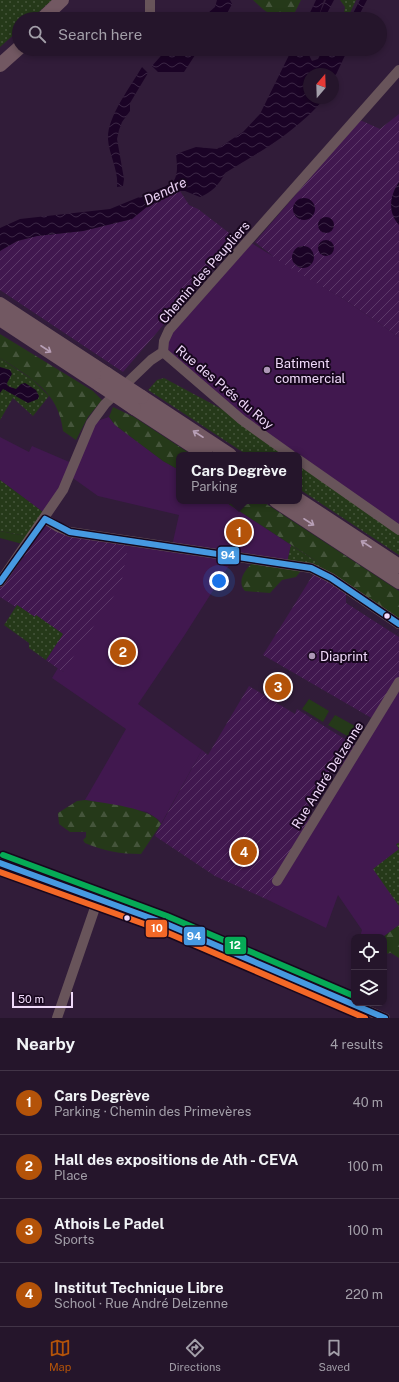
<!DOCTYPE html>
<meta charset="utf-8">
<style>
body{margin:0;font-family:"Public Sans",sans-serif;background:#2d1e33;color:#f1f3f6}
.controls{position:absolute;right:12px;bottom:12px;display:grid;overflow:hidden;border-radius:8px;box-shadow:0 2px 6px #0003}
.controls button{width:36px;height:36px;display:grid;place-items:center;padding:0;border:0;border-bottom:1px solid #423447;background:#25152b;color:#f1f3f6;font:20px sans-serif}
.compass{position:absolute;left:303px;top:68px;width:36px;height:36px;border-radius:50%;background:#25152b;box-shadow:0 2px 6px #0003;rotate:19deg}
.scale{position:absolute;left:12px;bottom:10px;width:61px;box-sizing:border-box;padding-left:4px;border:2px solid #f0d9fa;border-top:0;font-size:11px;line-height:14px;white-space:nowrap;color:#f0d9fa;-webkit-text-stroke:3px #17071d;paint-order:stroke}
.you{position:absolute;left:219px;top:581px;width:14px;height:14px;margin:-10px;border:3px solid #fff;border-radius:50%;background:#1a73e8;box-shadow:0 0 0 6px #1a73e833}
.badge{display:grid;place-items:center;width:26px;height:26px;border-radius:50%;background:#b45309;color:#fff;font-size:13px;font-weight:700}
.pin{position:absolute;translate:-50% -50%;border:2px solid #fff;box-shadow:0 1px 4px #0006}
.popup{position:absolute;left:176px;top:452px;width:126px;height:52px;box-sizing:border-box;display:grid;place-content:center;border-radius:8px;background:#25152b;filter:drop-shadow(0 1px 3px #0005);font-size:13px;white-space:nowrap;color:#a39fa9}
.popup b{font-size:15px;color:#f1f3f6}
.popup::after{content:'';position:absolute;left:50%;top:100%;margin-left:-8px;border:8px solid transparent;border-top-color:#25152b}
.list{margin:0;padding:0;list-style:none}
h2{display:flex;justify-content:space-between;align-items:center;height:52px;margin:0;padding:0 16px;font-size:17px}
h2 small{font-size:13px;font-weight:400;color:#a39fa9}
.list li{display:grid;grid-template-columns:26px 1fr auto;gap:12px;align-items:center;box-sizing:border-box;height:64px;padding:0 16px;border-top:1px solid #423447}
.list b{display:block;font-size:15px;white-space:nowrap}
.list p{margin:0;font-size:13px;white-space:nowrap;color:#a39fa9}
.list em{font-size:13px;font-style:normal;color:#a39fa9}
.icon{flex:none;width:22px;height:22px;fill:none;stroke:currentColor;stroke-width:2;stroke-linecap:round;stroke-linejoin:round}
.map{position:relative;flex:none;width:399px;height:1018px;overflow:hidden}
.search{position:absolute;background:#25152b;box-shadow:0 2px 6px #0003;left:12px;right:12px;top:12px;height:44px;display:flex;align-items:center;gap:10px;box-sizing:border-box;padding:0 14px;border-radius:22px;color:#a39fa9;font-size:15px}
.sheet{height:308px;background:#25152b}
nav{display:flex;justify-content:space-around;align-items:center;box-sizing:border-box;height:56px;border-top:1px solid #423447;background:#25152b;font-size:11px;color:#a39fa9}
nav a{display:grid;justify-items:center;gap:2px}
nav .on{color:#b45309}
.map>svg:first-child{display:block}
</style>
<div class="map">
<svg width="399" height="1018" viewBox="0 0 399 1018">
<defs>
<pattern id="industrial-furrows" width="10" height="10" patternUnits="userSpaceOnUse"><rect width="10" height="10" fill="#41184f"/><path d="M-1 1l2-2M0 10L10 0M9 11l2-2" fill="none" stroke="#5d3969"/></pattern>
<pattern id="grass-dots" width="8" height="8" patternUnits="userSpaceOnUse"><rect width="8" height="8" fill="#253919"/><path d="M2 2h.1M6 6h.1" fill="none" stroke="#45553b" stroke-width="1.8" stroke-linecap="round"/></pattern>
<pattern id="forest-firs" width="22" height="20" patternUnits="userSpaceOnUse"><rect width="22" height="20" fill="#253919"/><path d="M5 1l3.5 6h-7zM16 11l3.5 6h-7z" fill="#45553b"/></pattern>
<pattern id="water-waves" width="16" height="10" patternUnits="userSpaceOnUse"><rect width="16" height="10" fill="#1b0326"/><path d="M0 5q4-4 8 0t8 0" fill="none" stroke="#3c2746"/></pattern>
</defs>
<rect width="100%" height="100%" fill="#311c39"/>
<path fill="#41184f" d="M248,241L345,300L399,337V530L299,460V455H291L163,352L164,341Z
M109,417L115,425L163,461L179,470V501H224L291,545L287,563L235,556L184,636L138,704L202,750L161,824L159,820L147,812L85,800L126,729L52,678L58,668L63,672L129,540L172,546L179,515L98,496L70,476L47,515L0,480V437L29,452L32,446L74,464L91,423Z
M399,682V843L396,845L399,849V925L383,937H360L362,930L338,895L326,928L266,899Z"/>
<path fill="url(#industrial-furrows)" d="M399,114V337L345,300L279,261L255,242L360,120L380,129Z
M180,191L189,205L198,209L237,239L123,372L0,290V251L2,249L18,241L37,236L83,231L132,219L145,208Z
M45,519L54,525L129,540L121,585L63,672L46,660L63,634L36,615L35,617L17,605L16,607L0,597V582Z
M316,570L346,589V603L399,637V682L375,720L263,655Z
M249,686L295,714L297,709L359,748L346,769L335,763L304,813L314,820L266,899L215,876L155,836L202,750L208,755Z"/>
<path fill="url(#grass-dots)" d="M0,0H52L31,19H19V30L0,47Z
M340,0H356L349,15L344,13L345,7Z
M0,358L33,380L49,396L33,416L13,398L0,420Z
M164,378L242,420L291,455H247L148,390L157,380Z
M299,460L399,530V555L299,489Z
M0,480L47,515L30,540L25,536L0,531Z
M291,545L319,563L321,573L287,563Z
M17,605L35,617L36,615L63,634L46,660L29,648V643L4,625Z
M399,843V906L373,869L399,849L396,844Z"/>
<path fill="url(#forest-firs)" d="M253,0H301L294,14C273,20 267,13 253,0Z
M0,334L93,391L102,400L88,417L76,440L63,431C59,392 30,377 0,358Z
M113,407L134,417L192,455H179V470L163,461L115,425L109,417Z
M224,501H262L399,591V624L321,573L319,563Z
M257,559L300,568V572L296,577L282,580L270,593L245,591C235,580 248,566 257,559Z
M85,800C103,803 154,808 161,824L141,854C121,854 103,851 85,843L83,840L86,837V832H70L59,824L58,813L77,801Z
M399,925V958L391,953L384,954V937H383Z"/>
<path fill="#253919" d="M0,531L25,536L30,540L26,545L0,538Z
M270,675L292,688L286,699L264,686Z
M309,699L329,711L323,722L302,709Z
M335,715L355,726L349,737L328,725Z"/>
<path fill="url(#water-waves)" d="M217,0H230L232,4L224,19H201L215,7Z
M316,0H324L319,15L326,0H334L324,19H307Z
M360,0H367L357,19H350Z
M167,49H199L184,72H158L152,66Z
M292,49H311L309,55L312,61L318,59L323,49H348L333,81V74H309V98H325C297,131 262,151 225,173C220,184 211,193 200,197L185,191H180L148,206L132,219L83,231L37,236L17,241L0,251V228L20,219L110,209L171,184C179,177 177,165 176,154L196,147L217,149L243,132L260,114Z
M142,67L148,73L130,103V111L122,122L119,130L117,139L124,179L123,186L117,187C119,171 109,155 108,139C107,117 131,86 142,67Z
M399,182V225C387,212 390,195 399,182Z
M293 209a11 11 0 1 1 22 0a11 11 0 1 1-22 0Z
M318 225a8 8 0 1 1 16 0a8 8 0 1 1-16 0Z
M318 248a8 8 0 1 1 16 0a8 8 0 1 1-16 0Z
M292 257a11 11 0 1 1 22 0a11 11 0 1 1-22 0Z
M0,367L10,370L12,374L7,383L8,386L16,389L21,384L25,383L36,390L39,396L38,399L28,403L3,389L0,393Z"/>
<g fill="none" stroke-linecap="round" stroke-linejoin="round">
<path stroke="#68545a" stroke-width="10" d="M147,19L150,13V0
M163,352L164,341L169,330L399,70
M163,352L242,420L291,455
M299,460L399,530
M45,519L58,527L70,532L311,568L331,578L399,624
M0,582L63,490L91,423L105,404L151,360L163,352
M0,863L164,923L385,1018
M277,881L399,682
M57,1018L98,899"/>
<path stroke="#725862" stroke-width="14" d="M42,19L62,0
M0,65L19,48
M0,304L107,374
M0,319L100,385
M142,397L230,455
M134,408L206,455
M299,500L399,566
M276,501L399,582"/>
<path stroke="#725862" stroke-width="14" d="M107,374L142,397
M100,385L134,408"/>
<defs>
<path id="bus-1" d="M45,519L70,532L311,568L331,578L399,624
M0,582L45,519
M0,863L164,923L385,1018"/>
<path id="bus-2" d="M0,872L161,930L365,1018"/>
<path id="bus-3" d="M3,855L167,916L354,996"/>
</defs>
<use href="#bus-1" stroke="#17071d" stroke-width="9"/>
<use href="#bus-2" stroke="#17071d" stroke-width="9"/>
<use href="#bus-3" stroke="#17071d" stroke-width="9"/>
<use href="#bus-1" stroke="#4699e1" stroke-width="6"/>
<use href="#bus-2" stroke="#f36827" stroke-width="6"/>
<use href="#bus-3" stroke="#06aa56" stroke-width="6"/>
</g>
<defs><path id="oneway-shaft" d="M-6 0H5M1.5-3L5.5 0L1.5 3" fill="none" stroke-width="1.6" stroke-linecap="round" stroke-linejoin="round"/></defs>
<g stroke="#b79fb6">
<use href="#oneway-shaft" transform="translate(46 349) rotate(33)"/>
<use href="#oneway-shaft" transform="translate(198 434) rotate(-147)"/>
<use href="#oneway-shaft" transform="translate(309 522) rotate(33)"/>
<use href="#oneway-shaft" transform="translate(366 544) rotate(-147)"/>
</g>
<g fill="#ad97b6" stroke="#17071d" stroke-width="1.5">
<circle cx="267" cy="370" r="4"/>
<circle cx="312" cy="656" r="4"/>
</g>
<g fill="#f0d9fa" stroke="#17071d" stroke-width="1.5">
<circle cx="387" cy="616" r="3.5"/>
<circle cx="127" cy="918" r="3.5"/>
</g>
<g text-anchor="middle" stroke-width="4" stroke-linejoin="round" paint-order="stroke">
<g font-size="13" fill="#f0d9fa" stroke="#17071d">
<text transform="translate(204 272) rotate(-49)" y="5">Chemin des Peupliers</text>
<text transform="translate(225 387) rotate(40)" y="5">Rue des Prés du Roy</text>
<text transform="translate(327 775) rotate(-58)" y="5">Rue André Delzenne</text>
</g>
<g font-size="13" fill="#f0d9fa" stroke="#17071d" text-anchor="start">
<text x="275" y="368">Batiment<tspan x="275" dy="15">commercial</tspan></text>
<text x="320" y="661">Diaprint</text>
</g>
<g font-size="14" font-style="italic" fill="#e9cff3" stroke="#17071d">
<text transform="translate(165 191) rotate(-26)" y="5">Dendre</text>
</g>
</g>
<g stroke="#17071d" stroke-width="1.5">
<rect x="217" y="546" width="23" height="19" rx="4" fill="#4699e1"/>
<rect x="145" y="919" width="23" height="19" rx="4" fill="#f36827"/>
<rect x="183" y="926" width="23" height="20" rx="4" fill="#4699e1"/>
<rect x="224" y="936" width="23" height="19" rx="4" fill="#06aa56"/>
</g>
<g font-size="11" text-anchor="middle" font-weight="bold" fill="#fff">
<text x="228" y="559">94</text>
<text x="157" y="932">10</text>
<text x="194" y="940">94</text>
<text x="235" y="949">12</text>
</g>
</svg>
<div class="controls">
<button><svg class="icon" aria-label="locate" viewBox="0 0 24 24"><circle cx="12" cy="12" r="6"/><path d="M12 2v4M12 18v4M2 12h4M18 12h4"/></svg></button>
<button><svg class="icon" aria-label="layers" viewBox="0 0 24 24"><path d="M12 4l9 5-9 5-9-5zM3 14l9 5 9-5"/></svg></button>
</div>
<svg class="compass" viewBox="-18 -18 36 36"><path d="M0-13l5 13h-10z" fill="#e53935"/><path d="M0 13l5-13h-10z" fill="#a39fa9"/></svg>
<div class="scale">50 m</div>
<div class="you"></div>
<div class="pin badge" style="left:239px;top:532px">1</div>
<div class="popup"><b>Cars Degrève</b>Parking</div>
<div class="pin badge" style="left:123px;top:652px">2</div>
<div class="pin badge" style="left:278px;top:687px">3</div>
<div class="pin badge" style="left:244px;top:852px">4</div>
<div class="search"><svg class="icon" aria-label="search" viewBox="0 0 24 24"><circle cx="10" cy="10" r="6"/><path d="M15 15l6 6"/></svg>Search here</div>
</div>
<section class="sheet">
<h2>Nearby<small>4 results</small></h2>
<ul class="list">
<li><span class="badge">1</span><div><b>Cars Degrève</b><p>Parking · Chemin des Primevères</p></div><em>40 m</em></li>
<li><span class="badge">2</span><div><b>Hall des expositions de Ath - CEVA</b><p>Place</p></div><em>100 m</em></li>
<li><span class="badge">3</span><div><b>Athois Le Padel</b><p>Sports</p></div><em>100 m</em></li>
<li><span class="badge">4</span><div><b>Institut Technique Libre</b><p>School · Rue André Delzenne</p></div><em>220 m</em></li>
</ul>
</section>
<nav>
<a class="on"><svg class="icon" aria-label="map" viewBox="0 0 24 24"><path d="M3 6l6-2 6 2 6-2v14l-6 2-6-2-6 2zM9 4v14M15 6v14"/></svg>Map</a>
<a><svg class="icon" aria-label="directions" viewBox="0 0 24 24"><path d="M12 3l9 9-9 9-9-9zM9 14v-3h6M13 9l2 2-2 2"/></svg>Directions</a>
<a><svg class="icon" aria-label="saved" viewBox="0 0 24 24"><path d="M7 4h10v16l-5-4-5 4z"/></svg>Saved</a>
</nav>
